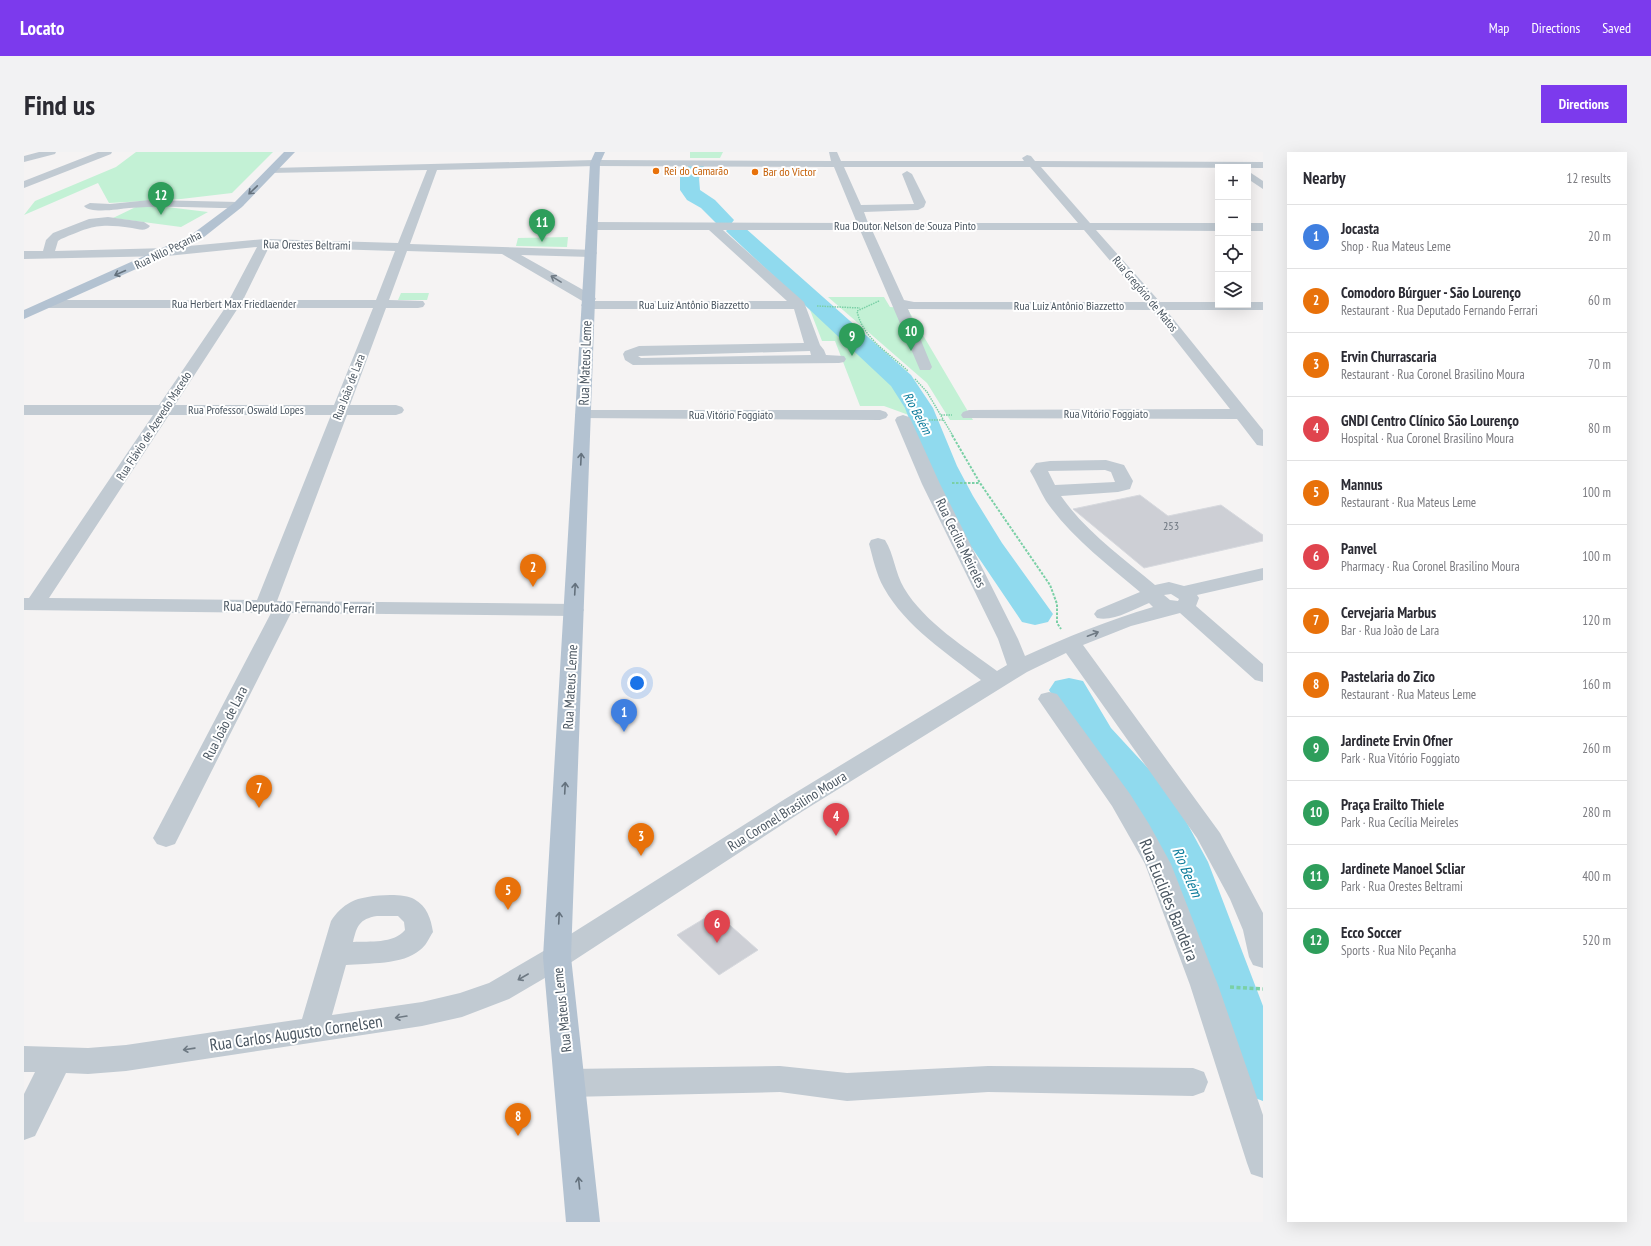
<!DOCTYPE html>
<meta charset="utf-8">
<style>
body{margin:0;font-family:"PT Sans Narrow",sans-serif;background:#f2f2f3;color:#2b2b33}
.controls{position:absolute;right:12px;top:12px;display:grid;overflow:hidden;border-radius:0px;box-shadow:0 4px 16px #0002}
.controls button{width:36px;height:36px;display:grid;place-items:center;padding:0;border:0;border-bottom:1px solid #e1e1e2;background:#fff;color:#2b2b33;font:20px sans-serif}
.you{position:absolute;left:613px;top:531px;width:14px;height:14px;margin:-10px;border:3px solid #fff;border-radius:50%;background:#1a73e8;box-shadow:0 0 0 6px #1a73e833}
.badge{display:grid;place-items:center;width:26px;height:26px;border-radius:50%;background:#7c3aed;color:#fff;font-size:13px;font-weight:700}
.pin{position:absolute;translate:-50% -33px;filter:drop-shadow(0 1px 2px #0008)}
.pin::after{content:'';position:absolute;top:21px;width:14px;height:12px;background:inherit;clip-path:polygon(0 0,100% 0,50% 100%)}
.list{margin:0;padding:0;list-style:none}
h2{display:flex;justify-content:space-between;align-items:center;height:52px;margin:0;padding:0 16px;font-size:17px}
h2 small{font-size:13px;font-weight:400;color:#7c7c81}
.list li{display:grid;grid-template-columns:26px 1fr auto;gap:12px;align-items:center;box-sizing:border-box;height:64px;padding:0 16px;border-top:1px solid #e1e1e2}
.list b{display:block;font-size:15px;white-space:nowrap}
.list p{margin:0;font-size:13px;white-space:nowrap;color:#7c7c81}
.list em{font-size:13px;font-style:normal;color:#7c7c81}
.icon{flex:none;width:22px;height:22px;fill:none;stroke:currentColor;stroke-width:2;stroke-linecap:round;stroke-linejoin:round}
.map{position:relative;flex:none;width:1239px;height:1070px;overflow:hidden;border-radius:0px}
header{display:flex;align-items:center;gap:24px;box-sizing:border-box;height:56px;padding:0 20px;background:#7c3aed;color:#fff}
header strong{font-size:19px}
nav{display:flex;gap:22px;margin-inline-start:auto;font-size:14px}
.intro{display:flex;align-items:center;justify-content:space-between;box-sizing:border-box;height:96px;padding:0 24px}
h1{margin:0;font-size:28px}
.button{padding:10px 18px;border-radius:0px;background:#7c3aed;color:#fff;font-size:14px;font-weight:700}
main{display:flex;gap:24px;padding:0 24px}
aside{flex:1;background:#fff;border-radius:0px;box-shadow:0 4px 16px #0002}
.map>svg:first-child{display:block}
</style>
<header>
<strong>Locato</strong>
<nav><a>Map</a><a>Directions</a><a>Saved</a></nav>
</header>
<div class="intro"><h1>Find us</h1><a class="button">Directions</a></div>
<main>
<div class="map">
<svg width="1239" height="1070" viewBox="0 0 1239 1070">
<rect width="100%" height="100%" fill="#f5f3f3"/>
<path fill="#c3f1d5" d="M112,0H249L208,41L157,47L85,51L74,31L0,63L11,49L92,15Z
M666,0H699L696,6H666Z
M118,52L184,60L157,75L89,66Z
M544,85L543,95L492,94L494,86Z
M377,141H405L403,148H374Z
M804,145H860L866,155L883,156L949,268H926L903,231Z
M783,150L856,219L893,266L860,254H836L811,189H798Z"/>
<g fill="none" stroke-linecap="round" stroke-linejoin="round">
<path fill="#90daee" fill-rule="evenodd" d="M672,11L679,13L681,17L675,26L676,38L691,48L710,68L707,72L700,74L693,72L677,56L663,48L656,38V25L665,13Z
M713,73L720,75L887,223L909,256L933,314L949,344L978,391L1029,462L1024,470L1011,473L998,470L946,393L917,344L903,314L881,256L867,234L706,83L702,79L706,75Z
M1045,526L1059,529L1087,576L1134,627L1157,660L1184,710L1239,854V949L1220,942L1212,925L1138,710L1121,676L1104,649L1058,595L1025,538L1031,529Z"/>
</g>
<path fill="#cdcfd5" stroke="#d7d9de" d="M1116,343L1144,364L1197,353L1239,383V389L1120,416L1049,357Z
M691,760L734,798L695,823L653,783Z"/>
<g fill="none" stroke-linecap="round" stroke-linejoin="round">
<path stroke="#7ad0a6" stroke-width="1.5" stroke-dasharray="1.5 1" stroke-linecap="butt" d="M855,149L833,159C839,187 864,200 884,219
M793,154L836,156
M891,227L903,240L929,284
M917,263H928
M900,268H919"/>
<path stroke="#7ad0a6" stroke-width="2" stroke-dasharray="2.5 1.5" stroke-linecap="butt" d="M928,283L956,331L1026,433L1033,452V471L1037,477
M928,331H956"/>
<path stroke="#7ad0a6" stroke-width="3.5" stroke-dasharray="4 2.5" stroke-linecap="butt" d="M1206,835L1239,837"/>
<path fill="#c1cad2" fill-rule="evenodd" d="M15,0H32L31,2L0,10V4Z
M74,0H88L87,2L0,36V29Z
M805,0H813L817,9H1000L998,6L1003,3L1007,4L1011,9L1239,10V16L1017,15L1066,71H1194V79L1072,78L1136,150H1194V153H1224V150H1239V158H1142L1239,278V294L1233,293L1213,267L939,266L937,263L939,260L945,258L1206,257L1128,158L884,157L908,215L906,218H896L836,78H699L780,150L796,193L800,198L802,203L820,204L822,207L820,210L815,211L609,213L601,208L599,202L601,199L615,194L780,191L770,157H564L559,156L557,153L560,150L478,102L383,99L365,148L399,149L401,152L399,155L394,156H362L326,253H372L378,255L380,258L378,261L372,263H323L253,449L550,452L557,454L560,458L557,462L550,464L267,461L151,692L142,695L133,692L129,686L247,461L0,458V446H5L129,263H0V253H135L201,156H26L21,155L19,152L21,149L26,148H205L233,95L143,104L0,107V99H19L22,88L29,81L65,67L84,65L120,70L126,74C122,80 114,77 108,76C74,71 68,74 37,87L34,89L31,99L143,96L241,87L374,91L403,18L244,21L243,19L248,16L571,8L807,9ZM571,14L810,15L833,71L568,70L562,74L568,78H685L763,149H570L572,147L570,144L497,103L567,105L571,104L573,101L571,98L386,92L413,18ZM820,15H1006L1054,71H844L840,60L894,58L900,55L902,50L888,22L883,19L878,22L890,52L837,53ZM848,78H1060L1121,150H890L880,148ZM245,95L371,99L352,148H219ZM214,156H349L310,253H151ZM786,199L787,203L617,206L614,204ZM145,263H307L233,448L25,446Z
M1224,19L1239,29V37L1224,27Z
M126,48L214,50L220,53L214,56C178,56 141,53 105,56C96,57 66,62 60,54L66,51L86,52Z
M1224,71H1239V79H1224Z
M559,258H856L862,260L864,263L862,266L856,268L553,266L551,263L553,260Z
M879,263L885,265L887,268L916,332L994,487L1001,504C1043,485 1085,468 1129,455L1125,451C1110,457 1089,470 1073,466L1070,462L1073,458L1116,440C1083,412 1047,385 1022,349C1016,339 1012,329 1006,319L1012,311L1026,309L1082,308L1100,313L1109,329L1106,337L1094,340L1037,344C1061,379 1098,405 1131,433L1145,430L1160,434L1239,416V428L1173,443L1175,446L1172,454L1239,512V530L1231,528L1156,461L1107,474L1059,493L1196,681L1239,761V816L1229,813L1225,805L1219,778L1206,747L1173,686L1042,501L1003,520L779,659L543,813L485,847L438,865L398,874L102,919L64,922L42,921L11,984L0,988V942L11,920H0V894L64,896L102,893L278,867L307,769C312,761 319,754 327,750C339,743 378,740 390,747C403,754 407,767 409,780C405,786 402,794 396,798C379,813 344,811 322,813L308,863L398,850L436,841L465,831L523,797L761,647L957,528C923,501 882,475 860,436C852,422 849,406 845,392L847,388L854,386L861,388C870,402 871,421 880,436C901,471 941,495 973,519L983,513L974,487L898,332L871,268L873,265ZM1081,318L1087,320L1091,330L1031,333L1024,319ZM1147,442L1155,447L1154,449L1146,448L1140,443ZM353,764H374L380,770L381,778C369,792 346,789 329,790C333,774 335,767 353,764Z
M1025,540L1033,542L1106,642L1125,672L1147,712L1194,833L1239,963V1026L1227,1022L1223,1011L1166,833L1121,712L1088,654L1014,547L1017,542Z
M756,914L823,921L964,914L1169,916L1180,920L1184,930L1180,940L1169,944L964,940L823,949L756,940L545,945L534,941L530,931L534,921L545,917Z"/>
<path fill="#b3c2d1" fill-rule="evenodd" d="M260,0H271L218,55L175,89L0,167V158L167,83L210,51Z
M571,0H581L576,11L547,805L576,1070H542L519,805L566,11Z"/>
</g>
<defs><path id="oneway-shaft" d="M-6 0H5M1.5-3L5.5 0L1.5 3" fill="none" stroke-width="1.6" stroke-linecap="round" stroke-linejoin="round"/></defs>
<g stroke="#64717d">
<use href="#oneway-shaft" transform="translate(229 38) rotate(136)"/>
<use href="#oneway-shaft" transform="translate(96 121) rotate(156)"/>
<use href="#oneway-shaft" transform="translate(557 307) rotate(-87)"/>
<use href="#oneway-shaft" transform="translate(551 437) rotate(-87)"/>
<use href="#oneway-shaft" transform="translate(541 636) rotate(-87)"/>
<use href="#oneway-shaft" transform="translate(535 766) rotate(-87)"/>
<use href="#oneway-shaft" transform="translate(555 1031) rotate(-96)"/>
</g>
<g stroke="#6e7983">
<use href="#oneway-shaft" transform="translate(532 127) rotate(-149)"/>
<use href="#oneway-shaft" transform="translate(1069 482) rotate(-21)"/>
<use href="#oneway-shaft" transform="translate(499 825) rotate(150)"/>
<use href="#oneway-shaft" transform="translate(377 865) rotate(171)"/>
<use href="#oneway-shaft" transform="translate(165 897) rotate(172)"/>
</g>
<g fill="#e8710a" stroke="#fff" stroke-width="1.5">
<circle cx="632" cy="19" r="4"/>
<circle cx="731" cy="20" r="4"/>
</g>
<g text-anchor="middle" stroke-width="4" stroke-linejoin="round" paint-order="stroke">
<g font-size="12" fill="#c56008" stroke="#fff" text-anchor="start">
<text x="640" y="23">Rei do Camarão</text>
<text x="739" y="24">Bar do Victor</text>
</g>
<g font-size="12" fill="#4a5661" stroke="#fff">
<text x="881" y="78">Rua Doutor Nelson de Souza Pinto</text>
<text transform="translate(283 93) rotate(1)" y="4">Rua Orestes Beltrami</text>
<text transform="translate(144 98) rotate(-26)" y="4">Rua Nilo Peçanha</text>
<text transform="translate(1121 142) rotate(50)" y="4">Rua Gregório de Matos</text>
<text x="210" y="156">Rua Herbert Max Friedlaender</text>
<text x="670" y="157">Rua Luiz Antônio Biazzetto</text>
<text x="1045" y="158">Rua Luiz Antônio Biazzetto</text>
<text transform="translate(325 235) rotate(-69)" y="4">Rua João de Lara</text>
<text x="222" y="262">Rua Professor Oswald Lopes</text>
<text x="1082" y="266">Rua Vitório Foggiato</text>
<text x="707" y="267">Rua Vitório Foggiato</text>
<text transform="translate(130 274) rotate(-57)" y="4">Rua Flávio de Azevedo Macedo</text>
</g>
<g font-size="12" fill="#6b747e">
<text x="1147" y="378">253</text>
</g>
<g font-size="13" font-style="italic" fill="#0c7c9b" stroke="#fff">
<text transform="translate(894 261) rotate(62)" y="5">Rio Belém</text>
</g>
<g font-size="14" fill="#4a5661" stroke="#fff">
<text transform="translate(561 211) rotate(-88)" y="5">Rua Mateus Leme</text>
<text transform="translate(937 391) rotate(64)" y="5">Rua Cecília Meireles</text>
<text transform="translate(275 455) rotate(1)" y="5">Rua Deputado Fernando Ferrari</text>
<text transform="translate(546 535) rotate(-87)" y="5">Rua Mateus Leme</text>
<text transform="translate(201 571) rotate(-63)" y="5">Rua João de Lara</text>
<text transform="translate(763 659) rotate(-32)" y="5">Rua Coronel Brasilino Moura</text>
<text transform="translate(538 858) rotate(-96)" y="5">Rua Mateus Leme</text>
</g>
<g font-size="15" font-style="italic" fill="#0c7c9b" stroke="#fff">
<text transform="translate(1163 720) rotate(67)" y="5">Rio Belém</text>
</g>
<g font-size="17" fill="#4a5661" stroke="#fff">
<text transform="translate(1145 748) rotate(68)" y="6">Rua Euclides Bandeira</text>
<text transform="translate(272 881) rotate(-8)" y="6">Rua Carlos Augusto Cornelsen</text>
</g>
</g>
</svg>
<div class="controls">
<button>+</button>
<button>−</button>
<button><svg class="icon" aria-label="locate" viewBox="0 0 24 24"><circle cx="12" cy="12" r="6"/><path d="M12 2v4M12 18v4M2 12h4M18 12h4"/></svg></button>
<button><svg class="icon" aria-label="layers" viewBox="0 0 24 24"><path d="M12 4l9 5-9 5-9-5zM3 14l9 5 9-5"/></svg></button>
</div>
<div class="you"></div>
<div class="pin badge" style="left:600px;top:580px;background:#3f7fe0">1</div>
<div class="pin badge" style="left:509px;top:435px;background:#e8710a">2</div>
<div class="pin badge" style="left:617px;top:704px;background:#e8710a">3</div>
<div class="pin badge" style="left:812px;top:684px;background:#e0444e">4</div>
<div class="pin badge" style="left:484px;top:758px;background:#e8710a">5</div>
<div class="pin badge" style="left:693px;top:791px;background:#e0444e">6</div>
<div class="pin badge" style="left:235px;top:656px;background:#e8710a">7</div>
<div class="pin badge" style="left:494px;top:984px;background:#e8710a">8</div>
<div class="pin badge" style="left:828px;top:204px;background:#2e9e5b">9</div>
<div class="pin badge" style="left:887px;top:199px;background:#2e9e5b">10</div>
<div class="pin badge" style="left:518px;top:90px;background:#2e9e5b">11</div>
<div class="pin badge" style="left:137px;top:63px;background:#2e9e5b">12</div>
</div>
<aside>
<h2>Nearby<small>12 results</small></h2>
<ul class="list">
<li><span class="badge" style="background:#3f7fe0">1</span><div><b>Jocasta</b><p>Shop · Rua Mateus Leme</p></div><em>20 m</em></li>
<li><span class="badge" style="background:#e8710a">2</span><div><b>Comodoro Búrguer - São Lourenço</b><p>Restaurant · Rua Deputado Fernando Ferrari</p></div><em>60 m</em></li>
<li><span class="badge" style="background:#e8710a">3</span><div><b>Ervin Churrascaria</b><p>Restaurant · Rua Coronel Brasilino Moura</p></div><em>70 m</em></li>
<li><span class="badge" style="background:#e0444e">4</span><div><b>GNDI Centro Clínico São Lourenço</b><p>Hospital · Rua Coronel Brasilino Moura</p></div><em>80 m</em></li>
<li><span class="badge" style="background:#e8710a">5</span><div><b>Mannus</b><p>Restaurant · Rua Mateus Leme</p></div><em>100 m</em></li>
<li><span class="badge" style="background:#e0444e">6</span><div><b>Panvel</b><p>Pharmacy · Rua Coronel Brasilino Moura</p></div><em>100 m</em></li>
<li><span class="badge" style="background:#e8710a">7</span><div><b>Cervejaria Marbus</b><p>Bar · Rua João de Lara</p></div><em>120 m</em></li>
<li><span class="badge" style="background:#e8710a">8</span><div><b>Pastelaria do Zico</b><p>Restaurant · Rua Mateus Leme</p></div><em>160 m</em></li>
<li><span class="badge" style="background:#2e9e5b">9</span><div><b>Jardinete Ervin Ofner</b><p>Park · Rua Vitório Foggiato</p></div><em>260 m</em></li>
<li><span class="badge" style="background:#2e9e5b">10</span><div><b>Praça Erailto Thiele</b><p>Park · Rua Cecília Meireles</p></div><em>280 m</em></li>
<li><span class="badge" style="background:#2e9e5b">11</span><div><b>Jardinete Manoel Scliar</b><p>Park · Rua Orestes Beltrami</p></div><em>400 m</em></li>
<li><span class="badge" style="background:#2e9e5b">12</span><div><b>Ecco Soccer</b><p>Sports · Rua Nilo Peçanha</p></div><em>520 m</em></li>
</ul>
</aside>
</main>
